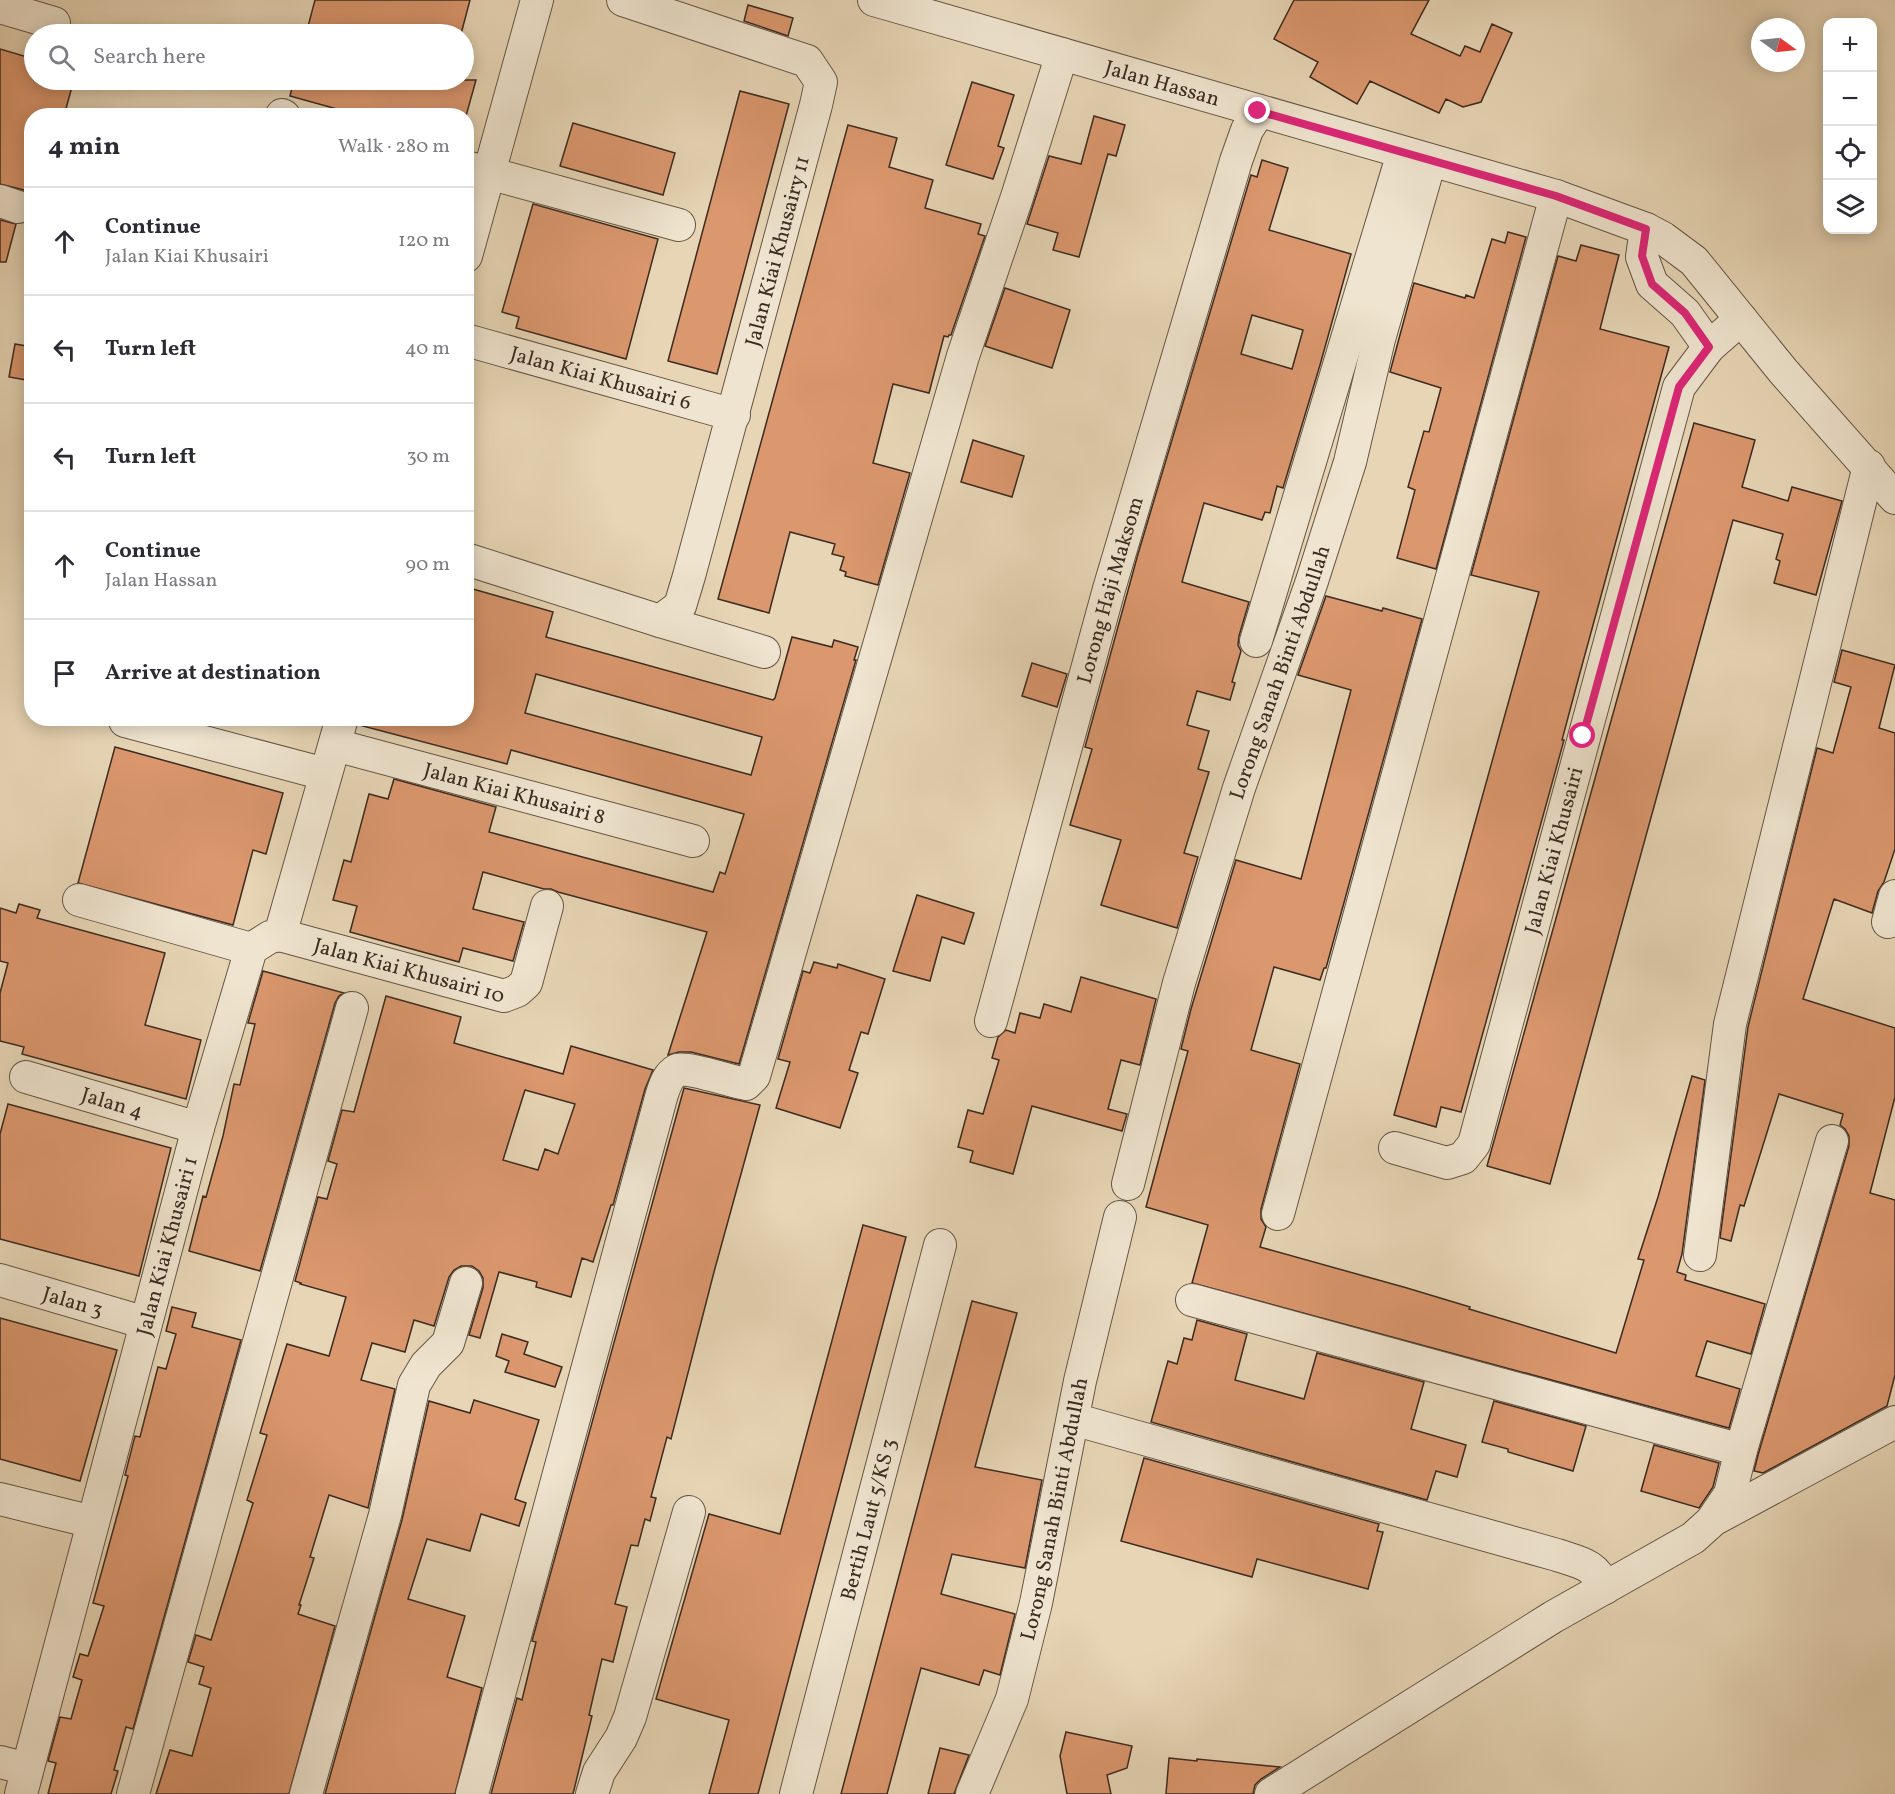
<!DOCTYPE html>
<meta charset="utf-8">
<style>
body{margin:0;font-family:Vollkorn,serif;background:#f7f7f7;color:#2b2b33}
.controls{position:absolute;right:18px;top:18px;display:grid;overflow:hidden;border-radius:12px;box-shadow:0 3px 15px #0003}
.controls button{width:54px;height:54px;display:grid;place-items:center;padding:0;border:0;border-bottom:2px solid #e1e1e2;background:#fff;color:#2b2b33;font:30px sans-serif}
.compass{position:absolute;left:1751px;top:18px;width:54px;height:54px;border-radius:50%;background:#fff;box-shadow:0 3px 15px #0003;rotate:105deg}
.stop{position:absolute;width:18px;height:18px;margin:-14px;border:4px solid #db2777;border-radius:50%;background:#fff}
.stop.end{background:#db2777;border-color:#fff;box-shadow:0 2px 6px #0008}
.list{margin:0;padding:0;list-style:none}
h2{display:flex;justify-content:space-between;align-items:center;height:78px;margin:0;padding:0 24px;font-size:26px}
h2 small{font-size:20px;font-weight:400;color:#7c7c81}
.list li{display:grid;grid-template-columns:39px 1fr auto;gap:18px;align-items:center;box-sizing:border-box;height:108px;padding:0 24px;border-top:2px solid #e1e1e2}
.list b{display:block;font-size:22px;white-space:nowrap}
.list p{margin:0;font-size:20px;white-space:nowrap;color:#7c7c81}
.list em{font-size:20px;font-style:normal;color:#7c7c81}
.icon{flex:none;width:33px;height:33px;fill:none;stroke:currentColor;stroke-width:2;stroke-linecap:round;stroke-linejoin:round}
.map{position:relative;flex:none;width:1895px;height:1794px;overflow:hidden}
.search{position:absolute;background:#fff;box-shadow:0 3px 15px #0003;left:24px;top:24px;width:450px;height:66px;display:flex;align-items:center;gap:15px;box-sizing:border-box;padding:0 21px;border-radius:33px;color:#7c7c81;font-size:22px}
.panel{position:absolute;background:#fff;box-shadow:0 3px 15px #0003;left:24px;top:108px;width:450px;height:618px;border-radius:24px}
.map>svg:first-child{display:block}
</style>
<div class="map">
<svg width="1895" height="1794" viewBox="0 0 1895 1794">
<rect width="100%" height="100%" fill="#e7d5b5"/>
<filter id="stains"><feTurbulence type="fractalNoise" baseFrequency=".00333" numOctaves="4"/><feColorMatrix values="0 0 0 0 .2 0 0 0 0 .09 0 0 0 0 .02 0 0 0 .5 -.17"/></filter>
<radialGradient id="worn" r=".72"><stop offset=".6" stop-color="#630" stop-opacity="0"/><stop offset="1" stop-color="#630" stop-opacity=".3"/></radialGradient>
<path fill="#db976e" stroke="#3b2b21" stroke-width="1.5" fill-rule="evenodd" d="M315,0H470L461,34H306Z
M1294,0H1429L1411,34L1460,56L1465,46L1480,52L1492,24L1512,33L1481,102L1463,107L1446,99L1439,113L1370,81L1357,104L1310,77L1318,62L1274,39Z
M748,5L793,18L788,36L744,21Z
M0,49L34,59V80H61L73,83L64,116H32V195L24,190L0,184Z
M294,80H476L466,116H362L290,96Z
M972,82L1014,95L998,146L1004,148L993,179L946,165Z
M740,91L789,104L717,374L668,361Z
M1094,116L1125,125L1116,156L1108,154L1079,257L1053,250L1058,233L1027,224L1049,156L1081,164Z
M573,123L675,153L663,195L560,166Z
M848,125L897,138L889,167L933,180L925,208L981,224L978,234L985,236L951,335H949L948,337L944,336L929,393L893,384L873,463L910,473L878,585L845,576L846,572L840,570L844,557L832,554L835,544L790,532L769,613L718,599Z
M1262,160L1288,168L1269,230L1351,254L1320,365L1283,488L1277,486L1270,513L1265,512L1262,520L1204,503L1182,582L1249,602L1239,636L1238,645L1241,651L1232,682L1235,683L1230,700L1197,691L1187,725L1209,731L1198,769L1209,772L1184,853L1198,857L1177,928L1101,905L1121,840L1070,825L1092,749L1085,747L1138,554L1251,175L1257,177ZM1252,315L1303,330L1292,369L1241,354Z
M533,204L658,239L626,359L516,328L519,317L502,312Z
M0,220L16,224L6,262H0Z
M1508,232L1526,237L1436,569L1397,558L1415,490L1408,487L1424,431L1429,432L1441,388L1390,372L1414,283L1465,298L1466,295L1474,298L1492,239L1505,243Z
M1581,245L1619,255L1600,329L1669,347L1578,680L1562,740H1564L1461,1112L1441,1107L1436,1127L1394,1115L1539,592L1471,575L1558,256L1576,261Z
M1005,288L1070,310L1052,368L985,346Z
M15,344L32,347V381L9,377Z
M1694,423L1755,440L1742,487L1788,501L1792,487L1842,501L1816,595L1774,583L1780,561L1776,559L1783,534L1733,520L1550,1184L1487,1166Z
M973,440L1024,456L1012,497L961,482Z
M466,587L553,612L546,637L773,700L775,698L792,637L832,647L834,640L858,647L854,660H856L739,1064L691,1052H679L668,1055L707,932L558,892L551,889H544L483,872L473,909L524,922L513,961L463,948L459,962L350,932L357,906L333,900L344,860L351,862L369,794L388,799L394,779L496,807L489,832L713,892L720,872L725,874L744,814L511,750L507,764L359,725L360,718H466ZM536,674L762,737L751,775L525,713Z
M1326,596L1382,611L1383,608L1422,619L1326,968H1324L1320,980L1274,967L1251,1050L1300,1064L1261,1209V1219L1266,1227L1260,1247L1407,1288L1470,1307L1469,1309L1616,1353L1644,1260L1638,1259L1658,1197L1692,1076L1705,1080L1682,1254L1677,1272L1686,1275L1685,1280L1765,1304L1751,1354L1707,1341L1696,1376L1740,1389L1729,1428L1192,1283L1208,1225L1146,1207L1188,1051L1181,1049L1191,1009L1236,860L1301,879L1351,690L1298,675Z
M1842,650L1895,665L1879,728L1895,733V849L1884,882L1878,891L1872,913L1834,899L1803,999L1895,1028V1097L1870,1193L1895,1200V1375L1887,1406L1763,1473L1754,1471L1758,1455L1849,1146V1136L1845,1129L1840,1125L1843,1114L1779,1094L1744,1206L1740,1205L1731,1241L1720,1238L1748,1027L1817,748L1833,753L1851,687L1834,682Z
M1032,663L1067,674L1057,707L1022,696Z
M115,747L283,793L266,854L253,850L233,925L78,883Z
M917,895L974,913L964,944L942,937L930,981L893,971Z
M19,904L40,910L37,918L165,953L145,1025L201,1040L186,1099L22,1054L24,1047L0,1041V993L8,963L0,961V908L16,913Z
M814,962L837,968L838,964L885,979L868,1034L861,1032L849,1070L858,1073L840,1128L776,1108L790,1062L778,1059L803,971L810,973Z
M263,971L344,993L339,996L335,1003L260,1271L189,1251L203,1196L206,1197L223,1136L234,1084L240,1085L255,1024L248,1023Z
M1081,977L1156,999L1140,1065L1121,1060L1108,1109L1127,1114L1122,1131L1032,1106L1013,1174L970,1162L973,1151L958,1147L968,1110L983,1114L999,1060L992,1058L998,1037L1006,1030L1015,1033L1020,1013L1040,1018L1044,1004L1071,1012Z
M386,996L461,1017L454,1043L563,1074L571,1046L653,1070L645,1089L613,1205H611L593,1262L582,1258L571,1297L536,1287L537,1282L499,1272L480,1338L469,1335L483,1288V1278L479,1271L472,1266H461L454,1270L449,1277L434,1326L414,1320L405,1352L372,1343L361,1380L395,1389L368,1508L329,1495L310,1557L314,1558L299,1605H301L298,1614L335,1626L289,1794H156L170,1750L192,1756L211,1688L199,1684L204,1667L188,1662L196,1635L211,1640L232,1572L253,1503L247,1500L267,1435L260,1433L287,1344L329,1356L346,1297L300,1284L301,1283L295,1281L318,1197L327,1199L337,1164L328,1161L342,1110L354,1112ZM525,1090L575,1104L558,1154L545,1149L538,1170L503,1160Z
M684,1088L760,1105L714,1272L671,1439L667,1437L651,1497L656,1498L650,1521L645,1519L638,1546L631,1545L615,1604L627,1607L613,1662L602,1659L589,1715L592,1716L573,1794H491L517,1698L522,1700L536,1642L532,1641Z
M8,1104L171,1148L139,1276L0,1239V1134Z
M863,1225L906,1237L758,1794H709L729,1720L656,1699L709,1514L780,1534Z
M972,1301L1017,1313L975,1467L1042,1480L1025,1568L952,1554L941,1594L1015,1614L1000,1675L984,1670L979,1685L921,1668L887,1794H841Z
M172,1307L196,1313L192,1327L241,1340L133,1729L126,1727L114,1770L118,1771L111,1794H48L56,1763L48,1761L60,1717L71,1719L82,1680L73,1677L80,1654L88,1656L104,1606L93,1603L128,1476L125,1475L135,1436L140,1437L158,1367L166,1369L176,1334L166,1331Z
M0,1318L117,1350L80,1481L0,1459Z
M1197,1320L1247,1334L1235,1380L1304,1399L1317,1353L1424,1382L1411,1429L1466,1445L1457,1477L1436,1471L1427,1500L1151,1422L1168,1361L1177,1364L1184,1338L1192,1340Z
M502,1334L528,1342L524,1354L562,1367L555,1387L505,1372L509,1361L496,1356Z
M474,1400L539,1420L515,1499L526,1503L519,1526L481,1514L470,1551L427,1539L408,1599L465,1616L447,1677L482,1688L455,1794H325L402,1520L429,1401L470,1413Z
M1494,1401L1586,1426L1573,1471L1508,1452V1449L1482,1442Z
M1654,1445L1719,1463L1713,1487L1699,1508L1641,1491Z
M1144,1458L1379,1524L1377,1531L1383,1532L1368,1589L1257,1559L1252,1577L1121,1541Z
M1066,1732L1132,1746L1127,1768L1107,1775L1111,1794H1067L1060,1756Z
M940,1748L969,1755L954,1794H928Z
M1169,1758L1197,1761V1759L1280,1767L1261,1779L1255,1785L1253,1794H1166Z"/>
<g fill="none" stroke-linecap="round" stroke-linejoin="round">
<defs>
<g id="minor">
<path d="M623,0L807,61L821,82L816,105L689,576L680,606L660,621"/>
<path id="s1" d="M874,0L1556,196L1646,229L1663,238L1694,261L1783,371L1895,498"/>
<path d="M0,7L54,23"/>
<path d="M282,115L284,116"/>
<path d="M466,167L679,225"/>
<path d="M0,201L18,207"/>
<path d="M1646,229L1642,257L1652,284L1685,313L1709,347"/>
<path d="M466,256L537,0"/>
<path id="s2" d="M466,340L734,415"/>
<path d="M466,559L660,621L764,652"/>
<path d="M1256,641L1403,153"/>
<path d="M125,721L325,774"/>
<path id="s3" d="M335,745L693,841"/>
<path d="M79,900L251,949"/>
<path d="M1888,922L1895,896"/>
<path id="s4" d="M280,935L504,996L517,991L526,983L547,906"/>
<path id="s5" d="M991,1021L1109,589L1236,161L1247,130L1259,111"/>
<path id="s6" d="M26,1077L198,1128"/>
<path id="s7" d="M1395,1148L1447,1163L1463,1158L1474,1144L1679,387L1709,347L1741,319"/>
<path id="s8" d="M1128,1184L1179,983L1239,788L1312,581L1350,462L1379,339L1430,161"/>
<path d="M1278,1214L1556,196"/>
<path d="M1700,1255L1730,1024L1869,466"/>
<path id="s9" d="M0,1280L146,1323"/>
<path d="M1192,1300L1741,1450"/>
<path d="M1073,1419L1557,1555C1581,1563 1595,1564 1605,1588"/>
<path d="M0,1499L93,1522"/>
<path d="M1713,1519L1730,1494L1741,1450L1832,1141"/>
<path d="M0,1762L27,1769"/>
<path id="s10" d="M21,1794L198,1128L251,949L270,937L280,935L342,718"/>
<path d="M133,1794L352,1008"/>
<path d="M306,1794L385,1515L414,1385L426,1365L448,1343L466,1283"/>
<path d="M472,1794L662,1094C665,1085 668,1075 677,1070C685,1066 733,1082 746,1084L754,1076L963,356L1017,197L1062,54"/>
<path d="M592,1794L599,1772L621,1738L630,1717L689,1512"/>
<path id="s11" d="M796,1794L940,1245"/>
<path id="s12" d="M972,1794L1012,1699L1036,1603L1080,1381L1120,1217"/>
<path d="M1271,1794L1553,1617L1693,1538L1713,1520L1895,1422"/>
</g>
</defs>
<use href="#minor" stroke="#665646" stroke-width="34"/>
<use href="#minor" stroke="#efe4cf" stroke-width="32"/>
</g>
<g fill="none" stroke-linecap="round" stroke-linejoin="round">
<path stroke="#db2777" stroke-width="8" d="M1258,111L1556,196L1646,229L1642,256L1652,284L1685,313L1709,347L1679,387L1583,736"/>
</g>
<g text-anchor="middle" stroke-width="4.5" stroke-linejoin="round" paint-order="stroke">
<g font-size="21" fill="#3b2b21" stroke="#efe4cf">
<text dy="7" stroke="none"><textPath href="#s1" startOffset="300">Jalan Hassan</textPath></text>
<text transform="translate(777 251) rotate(-75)" y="7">Jalan Kiai Khusairy 11</text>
<text dy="7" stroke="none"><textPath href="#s2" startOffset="140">Jalan Kiai Khusairi 6</textPath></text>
<text dy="7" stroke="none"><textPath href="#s5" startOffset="447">Lorong Haji Maksom</textPath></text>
<text dy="7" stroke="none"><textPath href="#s8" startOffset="534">Lorong Sanah Binti Abdullah</textPath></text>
<text dy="7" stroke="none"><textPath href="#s3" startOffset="186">Jalan Kiai Khusairi 8</textPath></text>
<text dy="7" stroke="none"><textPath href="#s7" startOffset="393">Jalan Kiai Khusairi</textPath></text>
<text dy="7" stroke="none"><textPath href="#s4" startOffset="134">Jalan Kiai Khusairi 10</textPath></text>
<text dy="7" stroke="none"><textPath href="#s6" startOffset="90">Jalan 4</textPath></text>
<text dy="7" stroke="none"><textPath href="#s10" startOffset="567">Jalan Kiai Khusairi 1</textPath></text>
<text dy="7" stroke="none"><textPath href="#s9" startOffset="76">Jalan 3</textPath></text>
<text dy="7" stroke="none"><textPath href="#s12" startOffset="298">Lorong Sanah Binti Abdullah</textPath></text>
<text dy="7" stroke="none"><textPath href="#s11" startOffset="284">Bertih Laut 5/KS 3</textPath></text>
</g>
</g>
<rect width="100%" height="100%" filter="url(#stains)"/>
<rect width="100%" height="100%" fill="url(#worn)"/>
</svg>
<div class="controls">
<button>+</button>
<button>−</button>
<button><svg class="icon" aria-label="locate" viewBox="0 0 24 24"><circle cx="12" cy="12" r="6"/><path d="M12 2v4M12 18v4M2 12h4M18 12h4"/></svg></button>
<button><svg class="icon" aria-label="layers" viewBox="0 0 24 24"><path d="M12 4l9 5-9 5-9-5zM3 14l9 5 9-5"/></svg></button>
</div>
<svg class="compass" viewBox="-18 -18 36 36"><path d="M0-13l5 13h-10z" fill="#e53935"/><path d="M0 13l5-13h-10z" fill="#7c7c81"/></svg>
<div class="stop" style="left:1583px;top:736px"></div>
<div class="stop end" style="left:1258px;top:111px"></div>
<div class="search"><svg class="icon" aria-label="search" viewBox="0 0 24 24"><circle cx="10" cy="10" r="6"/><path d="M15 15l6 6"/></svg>Search here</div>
<section class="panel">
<h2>4 min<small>Walk · 280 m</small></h2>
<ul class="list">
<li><svg class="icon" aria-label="ahead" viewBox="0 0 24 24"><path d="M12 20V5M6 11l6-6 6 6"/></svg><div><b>Continue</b><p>Jalan Kiai Khusairi</p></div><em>120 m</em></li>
<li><svg class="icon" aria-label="left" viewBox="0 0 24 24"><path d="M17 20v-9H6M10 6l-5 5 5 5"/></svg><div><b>Turn left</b></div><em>40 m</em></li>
<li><svg class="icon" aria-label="left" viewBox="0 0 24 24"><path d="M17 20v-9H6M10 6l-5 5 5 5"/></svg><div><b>Turn left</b></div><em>30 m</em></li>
<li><svg class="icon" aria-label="ahead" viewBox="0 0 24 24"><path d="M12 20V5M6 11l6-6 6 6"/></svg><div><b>Continue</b><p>Jalan Hassan</p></div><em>90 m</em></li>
<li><svg class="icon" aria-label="arrive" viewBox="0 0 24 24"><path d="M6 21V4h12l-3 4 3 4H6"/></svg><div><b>Arrive at destination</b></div></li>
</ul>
</section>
</div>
